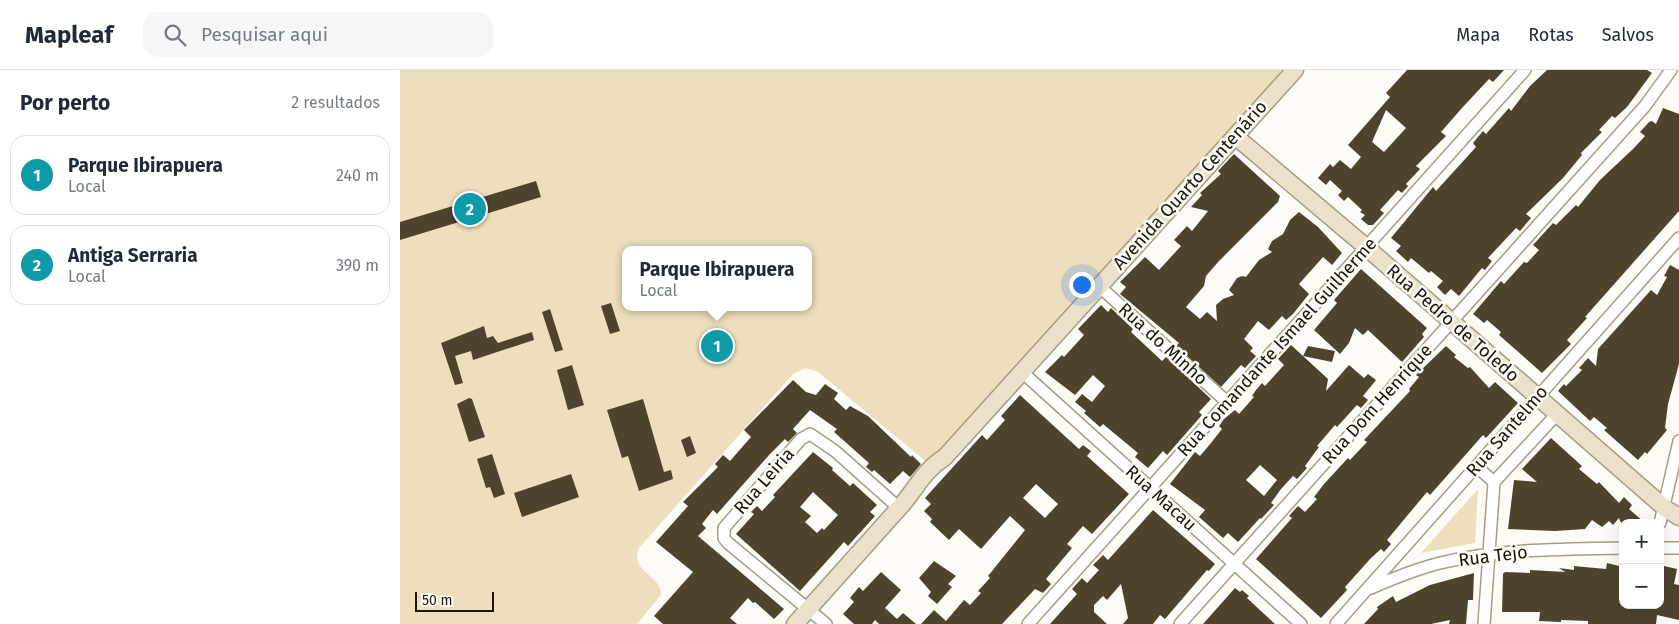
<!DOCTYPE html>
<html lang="pt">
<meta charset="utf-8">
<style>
body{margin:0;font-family:"Fira Sans",sans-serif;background:#f6f6f7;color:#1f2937}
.controls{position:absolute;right:15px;bottom:15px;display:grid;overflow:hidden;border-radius:10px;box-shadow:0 5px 20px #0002}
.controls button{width:45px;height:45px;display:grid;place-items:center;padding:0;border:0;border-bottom:1px solid #e0e1e3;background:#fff;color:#1f2937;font:25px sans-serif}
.scale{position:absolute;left:15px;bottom:12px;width:79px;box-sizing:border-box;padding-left:5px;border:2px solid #1a160c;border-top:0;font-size:14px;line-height:18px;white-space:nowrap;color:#1a160c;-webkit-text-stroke:4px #fefbf6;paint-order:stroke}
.you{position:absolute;left:681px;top:214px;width:18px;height:18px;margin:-12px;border:4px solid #fff;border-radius:50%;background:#1a73e8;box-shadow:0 0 0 8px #1a73e833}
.badge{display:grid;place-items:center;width:32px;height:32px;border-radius:50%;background:#4269db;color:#fff;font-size:16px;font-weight:700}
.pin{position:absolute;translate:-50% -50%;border:2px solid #fff;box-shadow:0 1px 5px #0006}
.popup{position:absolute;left:222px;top:176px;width:190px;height:65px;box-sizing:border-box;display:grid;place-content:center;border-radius:10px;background:#fff;filter:drop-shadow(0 1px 4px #0005);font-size:16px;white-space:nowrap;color:#747a83}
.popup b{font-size:19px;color:#1f2937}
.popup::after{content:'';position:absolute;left:50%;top:100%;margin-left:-10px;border:10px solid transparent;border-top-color:#fff}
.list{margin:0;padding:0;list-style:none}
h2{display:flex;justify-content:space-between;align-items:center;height:65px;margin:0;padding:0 20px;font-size:21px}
h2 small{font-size:16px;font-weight:400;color:#747a83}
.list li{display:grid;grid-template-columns:32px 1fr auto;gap:15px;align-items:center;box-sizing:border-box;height:80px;margin:0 10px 10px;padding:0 10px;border:1px solid #e0e1e3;border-radius:15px}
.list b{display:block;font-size:19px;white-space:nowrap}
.list p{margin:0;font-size:16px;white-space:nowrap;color:#747a83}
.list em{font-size:16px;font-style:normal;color:#747a83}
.icon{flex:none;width:28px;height:28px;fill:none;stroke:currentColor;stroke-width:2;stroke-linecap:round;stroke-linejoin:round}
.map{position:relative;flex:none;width:1279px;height:554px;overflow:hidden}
header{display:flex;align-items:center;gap:30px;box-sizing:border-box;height:70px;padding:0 25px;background:#fff;border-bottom:1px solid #e0e1e3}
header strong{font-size:24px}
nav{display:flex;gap:28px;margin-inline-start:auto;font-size:18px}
.search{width:350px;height:45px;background:#f6f6f7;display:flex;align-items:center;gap:12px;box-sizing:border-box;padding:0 18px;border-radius:15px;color:#747a83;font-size:19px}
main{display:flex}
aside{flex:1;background:#fff}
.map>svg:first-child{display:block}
</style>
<header>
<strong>Mapleaf</strong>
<div class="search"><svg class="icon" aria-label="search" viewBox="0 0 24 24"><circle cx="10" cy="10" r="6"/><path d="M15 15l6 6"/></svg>Pesquisar aqui</div>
<nav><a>Mapa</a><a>Rotas</a><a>Salvos</a></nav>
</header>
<main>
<aside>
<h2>Por perto<small>2 resultados</small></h2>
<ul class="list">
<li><span class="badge" style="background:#0f9aa8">1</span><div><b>Parque Ibirapuera</b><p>Local</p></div><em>240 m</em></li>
<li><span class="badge" style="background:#0f9aa8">2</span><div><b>Antiga Serraria</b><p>Local</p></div><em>390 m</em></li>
</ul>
</aside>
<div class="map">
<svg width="1279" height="554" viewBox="0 0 1279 554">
<rect width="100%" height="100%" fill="#fefbf6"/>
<path fill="#eddebd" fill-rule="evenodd" d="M0,0H885L529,394L418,302L406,298L393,304L239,478C229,502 262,505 261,525L237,554H0ZM226,180H408V237H226Z
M1078,419L1075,473L1021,483Z"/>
<path fill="#4e442e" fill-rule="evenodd" d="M1007,0H1104L1093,12L1089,9L1062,38L1041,62L1046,66L1016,96L1020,99L1006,114L1008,116L1002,123L998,120L980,140L984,143L973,155H968L961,149L965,145L960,142L962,140L948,127L944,131L938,125L942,121L930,110L926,115L918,108L930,94L933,97L940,90L951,99L961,87L948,75L990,27L986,23ZM986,40L1006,58L984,82L972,72Z
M1147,0H1247L1252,3L1227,37L1215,48L1212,46L1199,60L1202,62L1181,83L1182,85L1163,108L1126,144L1131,148L1120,161L1116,158L1088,188L1092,191L1085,200L1082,198L1059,226L1051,219L1045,225L1037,217L1043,211L1031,201L1029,203L1011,188L1008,192L996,181L1001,176L991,168L1033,117L1036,121L1076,77L1073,73L1083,61L1086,64L1109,38L1111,41L1130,16Z
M1263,38L1279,44V141L1185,247L1187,248L1167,270L1171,274L1142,303L1099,265L1101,262L1087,250L1084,253L1073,244L1101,211L1104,214L1124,192L1127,193L1139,180L1133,175L1153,153L1156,155L1176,135L1178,137L1200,110L1233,79L1245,66L1240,62L1249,52L1252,51L1256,54Z
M834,84L880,126L878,132L819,191L806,206L804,216L786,237L800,249L807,242L817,251L816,235L823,229L834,225L829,220L837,208L842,206L846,207L859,190L872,182L868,179L872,171L883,164L890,150L899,142L918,157L942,183L932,195L923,187L899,214L909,224L893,244L886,250L882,246L869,260L858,251L844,269L853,278L850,281L856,286L845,298L841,295L821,317L776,276L779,273L720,224L726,217L720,212L745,187L759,200L781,176L774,170L787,156L792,161L808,141L791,137L802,125L800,123L821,104L818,101Z
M136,111L141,127L0,170V152Z
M1270,195L1279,200V294L1268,334L1265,358L1267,360L1247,384L1245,382L1238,390L1204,360L1207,358L1194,347L1190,351L1158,321L1164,314L1166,316L1182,300L1179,298L1188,288L1196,296L1198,279L1251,220L1257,225L1267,207L1264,206Z
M961,199L1027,258L1022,264L1024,267L1002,292L968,260L963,265L955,258L949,273L940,284L914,260L937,233L934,230Z
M211,233L220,261L210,264L201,236Z
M701,235L708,242L711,238L733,259L731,262L747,277L762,291L766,287L811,329L799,342L802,345L767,385L763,381L748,398L735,387L738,383L703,354L700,357L684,343L686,341L675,332L682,324L692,332L705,316L693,305L675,325L645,302L662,285L664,287L684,265L678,259Z
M150,239L163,280L155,282L142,242Z
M84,256L87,268L93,266L98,273L132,262L134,270L73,290L71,281L55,286L63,313L55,315L41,273Z
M891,275L928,309L926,321L949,295L964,308L968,304L976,310L963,326L968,330L961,338L957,335L937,357L935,355L917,376L919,377L905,396L907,398L897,409L893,406L881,419L871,433L874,435L861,449L860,448L838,472L828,463L823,468L799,447L805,440L770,414L795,382L800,386L811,373L822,359L819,356L824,349L835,340L839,344L854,327L852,326L856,320L862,313L865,316L884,295L878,289ZM860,395L877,410L864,426L846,410Z
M908,276L935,281L932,292L903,286Z
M1046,276L1056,285L1054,287L1068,298L1070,297L1089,318L1095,312L1118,333L1086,368L1083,365L1030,425L1027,422L987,470L991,474L984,482L981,479L971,488L945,517L947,520L921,548L856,489L892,448L889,446L898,436L905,442L917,429L914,427L924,414L948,388L950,390L967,372L964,370L1010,321L1009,319L1019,307L1016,305Z
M172,295L184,335L168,340L157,300Z
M393,310L406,322L416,325L425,314L438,323L434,329L446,340L450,336L468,346L511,387L512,385L521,394L510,407L503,401L490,414L474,400L472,402L466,397L469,393L434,362L437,359L410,340L393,359L397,363L388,372L385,369L370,384L317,444L313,440L302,454L306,458L298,466L384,539L374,549L355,532L353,533L348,528L330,548L337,554H263L254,546L293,502L256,472L288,436L283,432L318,397L315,394L323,385L330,391L351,367L344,360Z
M620,325L679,379L683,375L691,381L687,386L729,424L692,464L683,456L667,474L672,478L646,509L651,514L643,523L635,519L602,554H521L534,540L546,551L564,530L570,535L581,523L578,521L590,508L588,506L625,460L610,446L581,479L559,459L549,470L530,452L532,449L524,441L531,434L525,428L582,365L587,370L605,350L601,346ZM636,414L658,434L645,448L623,428Z
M69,328L72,329L85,367L69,372L57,334Z
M243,329L264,402L271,400L273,409L239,421L228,386L222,388L207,340Z
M290,366L296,383L287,387L281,370Z
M1151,368L1182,396L1179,399L1197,414L1199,412L1219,433L1224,427L1232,435L1229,439L1245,453H1221L1219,448L1213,455L1209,451L1202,457L1192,450L1185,459L1155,461L1108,459L1114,410L1137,412L1122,399Z
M413,382L433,398L432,400L450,416L453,413L477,435L470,442L475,446L448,476L444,472L400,521L336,464L354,444L351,442L357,436L362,441L375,427L373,425ZM413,422L438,445L424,460L422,458L417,463L405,452L411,446L400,437Z
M92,384L105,424L94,428L90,417L86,418L77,389Z
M171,404L179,427L122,447L114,423Z
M753,440L815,494L809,501L807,500L765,549L760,545L753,554H723L728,548L721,514L707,530L703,526L694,535V542L707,554H650L677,524L672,519L682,508L687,513L699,500L693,495L703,485L708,490Z
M534,491L556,506L548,514L552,517L537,534L528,526L531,522L519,508Z
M1207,493L1223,497V535H1260V515L1264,496L1277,499L1274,514L1279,515V550L1257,545L1256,554H1188V551L1161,550V552L1139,551L1140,542H1102L1103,504L1105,502L1130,503V500L1165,502L1159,498L1174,500V496L1206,499Z
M481,502L501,520L485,538L497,549L503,543L516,554H479L475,550L472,554H454L443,544L454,532L450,528L459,517L463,521Z
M1074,503L1073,530H1068L1066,554H1049L1050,550L1031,554H964L978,539L977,537L993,526L996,532L1030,515Z
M835,518L840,522L842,520L849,526L847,528L875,554H803Z"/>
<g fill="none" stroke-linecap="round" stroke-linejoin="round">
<defs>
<path id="street" d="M699,216L827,332
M621,301L901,554
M1076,396L1094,412
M1094,412L1156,345
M1260,453L1279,371
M1260,478H1279
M971,518C994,508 1016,499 1040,493C1099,479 1162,479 1223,478
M426,554L328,473L324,468V458L401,369L410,364L435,381L499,438
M628,554L1125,0
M780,554L1245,36L1271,0
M936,554L1279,168
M1084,554L1094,412"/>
<path id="secondary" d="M835,66L966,177L1266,439L1279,447
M395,554C430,515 465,476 500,437C516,419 523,401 545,387L895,0"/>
</defs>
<use href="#street" stroke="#a89c83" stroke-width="14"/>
<use href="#secondary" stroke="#a89c83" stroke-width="19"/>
<use href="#street" stroke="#fff" stroke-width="11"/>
<use href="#secondary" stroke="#ebe1ca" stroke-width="16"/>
</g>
<g text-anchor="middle" stroke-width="5" stroke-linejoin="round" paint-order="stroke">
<g font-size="18" fill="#1a160c" stroke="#fefbf6">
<text transform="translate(790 115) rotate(-48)" y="6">Avenida Quarto Centenário</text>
<text transform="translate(1053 253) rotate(41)" y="6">Rua Pedro de Toledo</text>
<text transform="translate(763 274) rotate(42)" y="6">Rua do Minho</text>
<text transform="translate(877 277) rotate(-48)" y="6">Rua Comandante Ismael Guilherme</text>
<text transform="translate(977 334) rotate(-48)" y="6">Rua Dom Henrique</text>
<text transform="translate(1107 361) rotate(-49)" y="6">Rua Santelmo</text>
<text transform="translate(364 411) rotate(-49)" y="6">Rua Leiria</text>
<text transform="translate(761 428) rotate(42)" y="6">Rua Macau</text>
<text transform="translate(1093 486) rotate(-7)" y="6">Rua Tejo</text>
</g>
</g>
</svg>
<div class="controls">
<button>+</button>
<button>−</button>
</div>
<div class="scale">50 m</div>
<div class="you"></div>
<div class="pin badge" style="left:317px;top:276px;background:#0f9aa8">1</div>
<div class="popup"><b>Parque Ibirapuera</b>Local</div>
<div class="pin badge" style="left:70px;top:139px;background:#0f9aa8">2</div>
</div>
</main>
